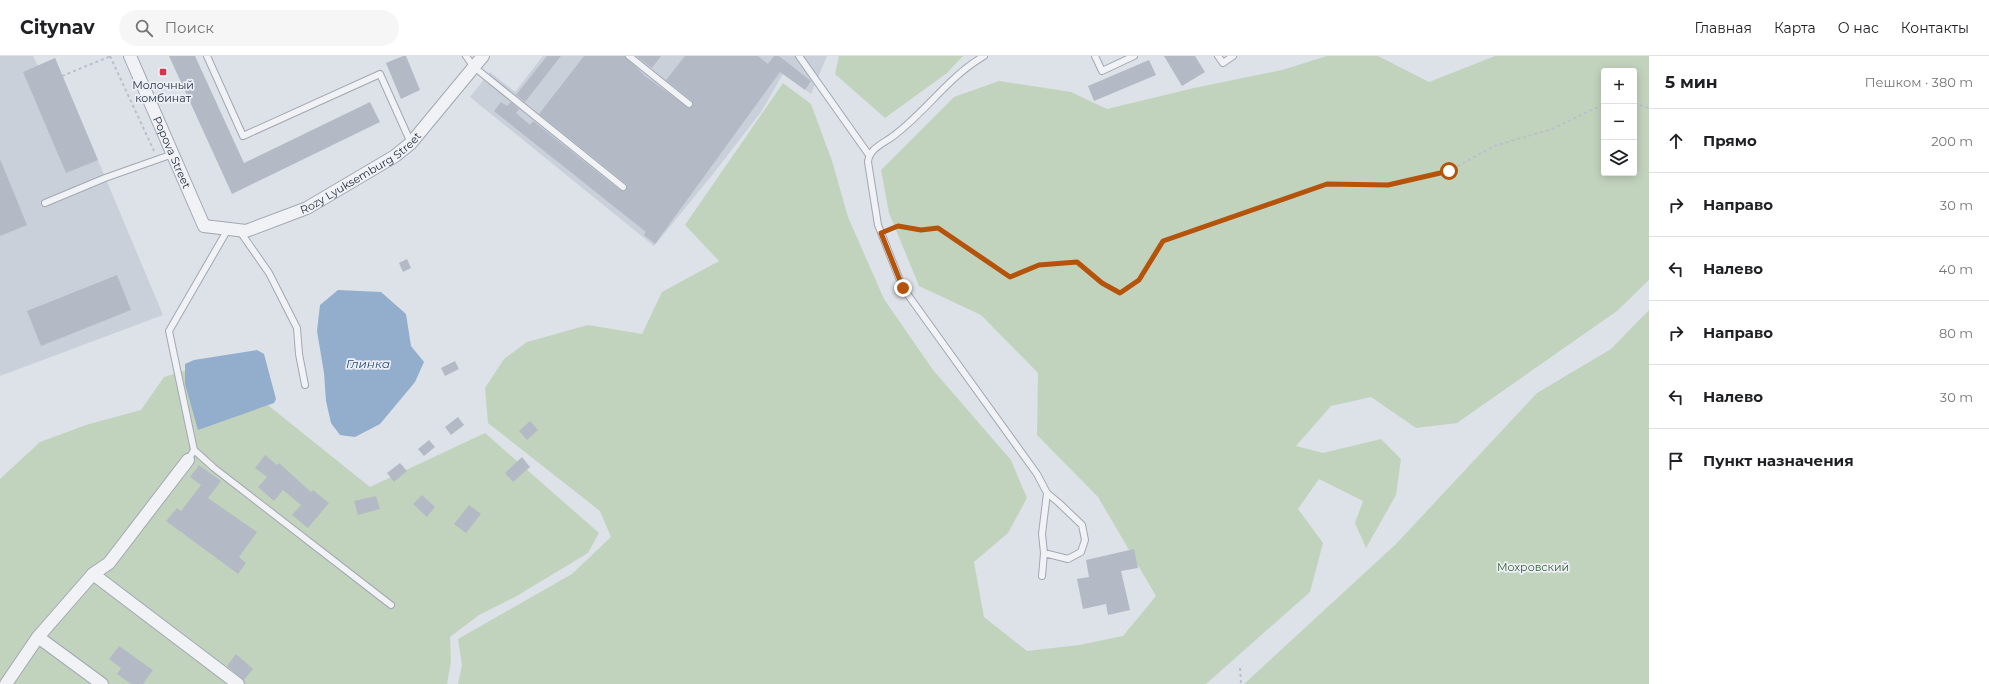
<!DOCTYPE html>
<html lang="ru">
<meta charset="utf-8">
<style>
body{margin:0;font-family:Montserrat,sans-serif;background:#f6f6f6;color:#202124}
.controls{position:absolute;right:12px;top:12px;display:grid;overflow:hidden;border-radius:4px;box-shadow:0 2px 10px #0003}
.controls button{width:36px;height:36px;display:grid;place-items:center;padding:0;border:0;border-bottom:1px solid #e0e0e0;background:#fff;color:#202124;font:20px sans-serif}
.stop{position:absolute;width:12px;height:12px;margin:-9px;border:3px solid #b45309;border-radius:50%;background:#fff}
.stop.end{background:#b45309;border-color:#fff;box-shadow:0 1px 4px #0008}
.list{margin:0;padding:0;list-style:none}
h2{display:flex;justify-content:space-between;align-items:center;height:52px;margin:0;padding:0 16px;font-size:17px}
h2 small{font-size:13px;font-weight:400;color:#757577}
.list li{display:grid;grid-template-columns:26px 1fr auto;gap:12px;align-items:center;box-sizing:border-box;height:64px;padding:0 16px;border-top:1px solid #e0e0e0}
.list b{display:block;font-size:15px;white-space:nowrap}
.list em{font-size:13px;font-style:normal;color:#757577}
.icon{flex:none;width:22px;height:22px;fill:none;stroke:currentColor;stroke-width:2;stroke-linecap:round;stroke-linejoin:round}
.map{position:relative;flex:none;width:1649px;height:628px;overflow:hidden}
header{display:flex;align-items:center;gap:24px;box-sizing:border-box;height:56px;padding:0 20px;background:#fff;border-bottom:1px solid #e0e0e0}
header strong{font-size:19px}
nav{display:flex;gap:22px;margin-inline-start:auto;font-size:14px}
.search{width:280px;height:36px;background:#f6f6f6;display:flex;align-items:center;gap:10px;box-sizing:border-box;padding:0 14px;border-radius:22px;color:#757577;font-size:15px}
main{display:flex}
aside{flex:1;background:#fff}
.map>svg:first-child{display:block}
</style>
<header>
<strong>Citynav</strong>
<div class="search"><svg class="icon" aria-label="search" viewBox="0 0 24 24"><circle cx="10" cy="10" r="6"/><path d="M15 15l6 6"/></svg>Поиск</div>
<nav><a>Главная</a><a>Карта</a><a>О нас</a><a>Контакты</a></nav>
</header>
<main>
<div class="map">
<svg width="1649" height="628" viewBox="0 0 1649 628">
<rect width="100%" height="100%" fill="#dde1e8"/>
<path fill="#cad0da" d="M0,0H33L38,10L55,2L163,259L0,320Z
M543,0H827L811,38L783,18L761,56L713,118L654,190L470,41L490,16L515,36Z"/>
<path fill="#c2d3bd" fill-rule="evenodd" d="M839,0H963L947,17L885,62L835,18Z
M1327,0H1378L1429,26L1495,0H1649V224L1617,255L1457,367L1416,372L1371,341L1331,350L1296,390L1323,397L1381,383L1401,403L1396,439L1366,492L1355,467L1363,445L1319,423L1298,453L1323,487L1310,536L1206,628H458L462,609L458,583L572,518L611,481L600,455L488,367L485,332L504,303L527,286L588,269L642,278L662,236L719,205L685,169L783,27L811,48L832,105L848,161L884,243L933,314L1011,404L1027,442L1008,477L974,506L984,561L1027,595L1079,589L1123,580L1156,540L1098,441L1037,379L1038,317L981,259L919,230L889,157L881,114L954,41L999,25L1071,36L1107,53L1194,32L1282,14ZM1604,15H1634V117H1604Z
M1649,254V628H1244L1396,488L1537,337L1611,293Z
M218,305L254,338L370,431L485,377L599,477L588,497L515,541L479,559L450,581L451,605L447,628H0V423L40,386L86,369L141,354L164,321Z"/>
<path fill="#93adcc" d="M338,234L381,236L406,258L411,290L424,306L415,326L380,368L355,381L340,379L331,367L326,345L324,317L317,275L320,249Z
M257,294L264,298L276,343L274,347L198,374L185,328V308L194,304Z"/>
<path fill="#b3bac5" d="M169,0H195L244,107L370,46L380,66L232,138Z
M403,0H406L420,34L401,43L386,7Z
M547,0H561L525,46L516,39Z
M584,0H625L645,20L689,52L693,50L692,45L666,24L685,0H758L768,8L774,0H779L811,25L805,34L780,16L655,188L644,179L646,176L494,55L501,46L507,50L511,46L519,53L516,57L530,69L533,65L620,134L625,135L627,131L626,128L539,58Z
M636,0H661L652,12Z
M1164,0H1195L1205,16L1182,30Z
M55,2L98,104L66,117L23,16Z
M1149,4L1156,19L1094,45L1088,30Z
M0,103L27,169L0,180Z
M407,203L411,212L403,216L399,207Z
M117,219L131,254L41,290L27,255Z
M455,305L459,313L445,320L441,312Z
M458,361L464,369L451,379L445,371Z
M530,365L538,374L527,384L519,375Z
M429,384L435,391L424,400L418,393Z
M265,399L277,409L279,407L311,436L313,434L329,447L308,472L292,459L301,449L283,434L274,445L258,431L267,421L255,412Z
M522,401L530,411L513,426L505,417Z
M400,407L407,415L394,426L387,417Z
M199,409L221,425L208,442L257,476L239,501L246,507L238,518L166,465L177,452L181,455L201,429L190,421Z
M422,439L435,451L427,461L413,448Z
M376,440L380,453L358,459L354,445Z
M469,449L481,458L466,477L454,468Z
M1134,493L1138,512L1121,515L1130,554L1108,559L1106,548L1083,553L1077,523L1089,521L1086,504Z
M119,590L153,614L143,628H131L117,618L121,612L109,603Z
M236,598L253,613L244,624L227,610Z"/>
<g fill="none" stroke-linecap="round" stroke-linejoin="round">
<defs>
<path id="lane" d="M207,0L243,80L380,18L411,87
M466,0L474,11L623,131
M629,0L689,48
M799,0L869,99
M984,0C949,20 925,57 892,81C882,88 869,93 868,106L878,169L903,232L1037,418L1047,437L1042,478L1044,497L1042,520
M1095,0L1102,15L1134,0
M1218,0L1223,7L1233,0
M45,147L105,122L173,98
M239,174L269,217L297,272L299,298L305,329
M194,394L214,412L391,549
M188,404L194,394L169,275L228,173
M1044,497L1068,503L1081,496L1085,484L1082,469L1059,447L1047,437"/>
<g id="street">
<path id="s1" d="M130,0L204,170L246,175L307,152L395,100L411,87L483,0"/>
<path d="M93,518L238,628"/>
<path d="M38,581L102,628"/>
<path d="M6,628L38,581L93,518L109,507L188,404"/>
</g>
</defs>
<use href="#lane" stroke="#a2a8b2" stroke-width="8"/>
<use href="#street" stroke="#a2a8b2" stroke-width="14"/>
<path stroke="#bbbfc7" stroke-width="2" stroke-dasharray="3 3" stroke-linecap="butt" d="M110,0L154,95
M62,20L111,0
M1634,47L1649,52
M889,174L898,170L921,175L937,172L1010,221L1039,209L1077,206L1102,227L1120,237L1139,224L1163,185L1327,128L1389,129L1449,115L1494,90L1552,73L1604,48
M1240,612L1241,628"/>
<use href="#lane" stroke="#f0f2f6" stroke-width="6"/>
<use href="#street" stroke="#f0f2f6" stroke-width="12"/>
</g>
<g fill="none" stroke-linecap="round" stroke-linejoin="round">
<path stroke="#b45309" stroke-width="5" d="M903,232L881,177L898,170L921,174L938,172L1010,221L1039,209L1077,206L1102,227L1120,237L1139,224L1163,185L1327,128L1388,129L1449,115"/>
</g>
<rect fill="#db3348" stroke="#ecf0f6" stroke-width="1.5" x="159" y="12" width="8" height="8" rx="2"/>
<g text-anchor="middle" stroke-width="3.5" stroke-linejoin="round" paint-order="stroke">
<g font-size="11" fill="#252e40" stroke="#ecf0f6">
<text x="163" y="33">Молочный<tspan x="163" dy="13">комбинат</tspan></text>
</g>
<g font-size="11" fill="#252e40" stroke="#ecf0f6">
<text dy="4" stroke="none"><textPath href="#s1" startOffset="105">Popova Street</textPath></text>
<text dy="4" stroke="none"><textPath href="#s1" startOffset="357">Rozy Lyuksemburg Street</textPath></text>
</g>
<g font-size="11" fill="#385d31" stroke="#ecf0f6">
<text x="1533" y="515">Мохровский</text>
</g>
<g font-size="12" font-style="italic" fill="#2b4b78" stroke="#ecf0f6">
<text x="368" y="312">Глинка</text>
</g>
</g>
</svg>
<div class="controls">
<button>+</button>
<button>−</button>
<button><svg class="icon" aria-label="layers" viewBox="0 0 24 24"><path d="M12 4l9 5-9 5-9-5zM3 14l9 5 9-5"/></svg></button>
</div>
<div class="stop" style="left:1449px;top:115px"></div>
<div class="stop end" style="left:903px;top:232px"></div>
</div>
<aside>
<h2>5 мин<small>Пешком · 380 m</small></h2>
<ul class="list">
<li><svg class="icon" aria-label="ahead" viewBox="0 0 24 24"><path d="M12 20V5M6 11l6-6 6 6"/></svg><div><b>Прямо</b></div><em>200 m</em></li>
<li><svg class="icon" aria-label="right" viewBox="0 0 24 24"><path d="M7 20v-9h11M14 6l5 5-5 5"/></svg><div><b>Направо</b></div><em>30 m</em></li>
<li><svg class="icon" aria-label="left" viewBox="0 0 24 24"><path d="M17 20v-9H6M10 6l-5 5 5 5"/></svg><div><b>Налево</b></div><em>40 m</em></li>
<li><svg class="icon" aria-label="right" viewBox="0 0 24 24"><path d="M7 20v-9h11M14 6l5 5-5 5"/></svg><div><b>Направо</b></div><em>80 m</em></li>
<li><svg class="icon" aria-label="left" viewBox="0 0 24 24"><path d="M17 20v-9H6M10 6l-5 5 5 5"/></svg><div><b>Налево</b></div><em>30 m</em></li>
<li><svg class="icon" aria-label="arrive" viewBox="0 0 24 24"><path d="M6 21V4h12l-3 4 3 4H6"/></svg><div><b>Пункт назначения</b></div></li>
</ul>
</aside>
</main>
